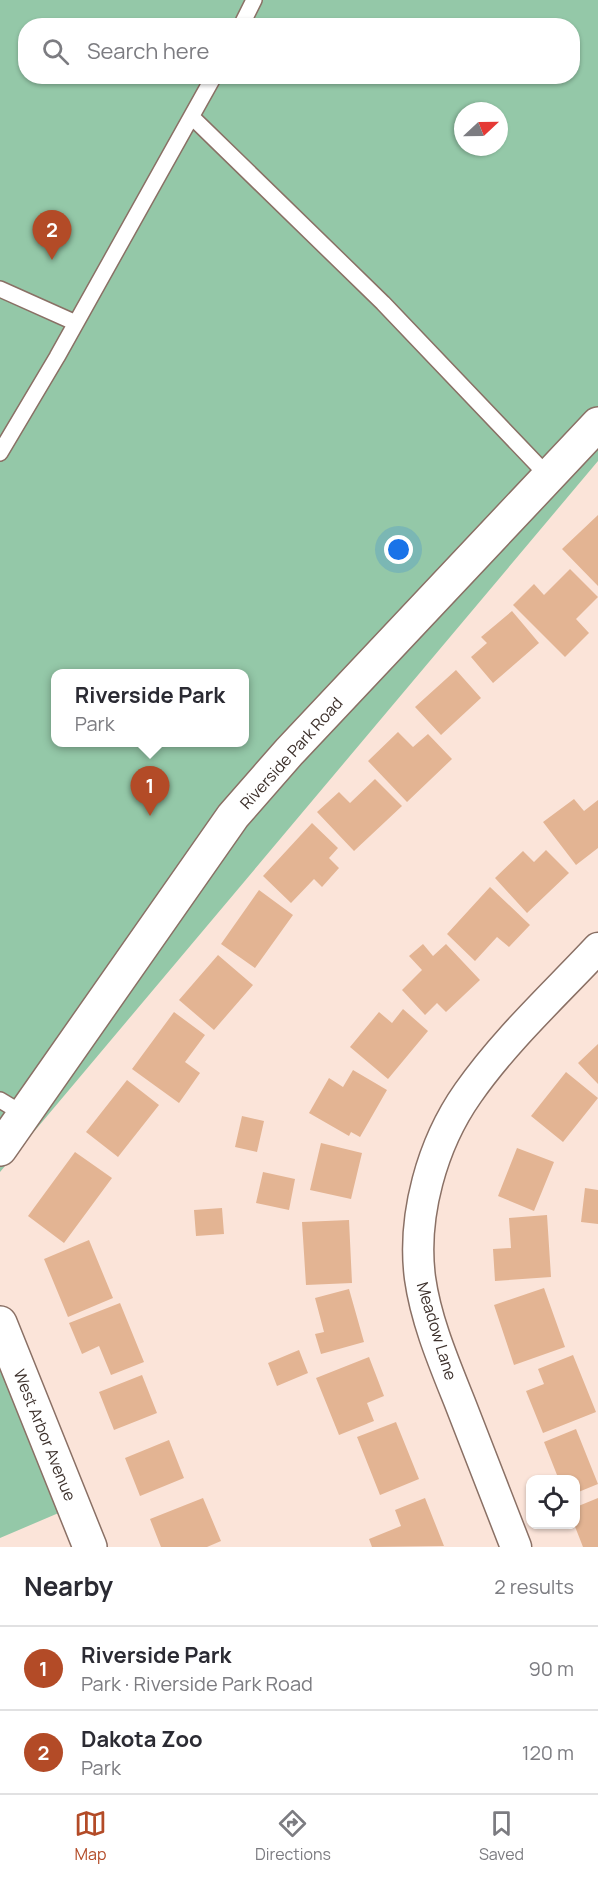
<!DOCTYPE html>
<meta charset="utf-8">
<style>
body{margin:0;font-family:Manrope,sans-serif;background:#f2f2f3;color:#2b2b33}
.controls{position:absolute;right:18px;bottom:18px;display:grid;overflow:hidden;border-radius:12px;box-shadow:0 2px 4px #0004}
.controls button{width:54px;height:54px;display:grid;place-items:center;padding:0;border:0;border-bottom:2px solid #e1e1e2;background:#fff;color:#2b2b33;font:30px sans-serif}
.compass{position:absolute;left:454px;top:102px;width:54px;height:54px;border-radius:50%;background:#fff;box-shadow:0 2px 4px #0004;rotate:68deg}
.you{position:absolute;left:399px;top:550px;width:21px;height:21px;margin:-15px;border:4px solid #fff;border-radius:50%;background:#1a73e8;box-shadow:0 0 0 9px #1a73e833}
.badge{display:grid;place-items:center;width:39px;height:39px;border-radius:50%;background:#b34b27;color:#fff;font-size:20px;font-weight:700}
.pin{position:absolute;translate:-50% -50px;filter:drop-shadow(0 2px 3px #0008)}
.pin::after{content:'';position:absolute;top:32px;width:21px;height:18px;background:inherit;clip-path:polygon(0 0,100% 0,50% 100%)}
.popup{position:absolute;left:51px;top:669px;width:198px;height:78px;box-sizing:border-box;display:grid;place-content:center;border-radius:12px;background:#fff;filter:drop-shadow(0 2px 4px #0005);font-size:20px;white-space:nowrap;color:#7c7c81}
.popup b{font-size:22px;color:#2b2b33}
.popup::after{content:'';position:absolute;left:50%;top:100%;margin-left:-12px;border:12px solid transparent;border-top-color:#fff}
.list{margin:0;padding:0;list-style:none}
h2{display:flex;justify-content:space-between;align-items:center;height:78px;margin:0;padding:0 24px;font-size:26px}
h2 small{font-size:20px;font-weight:400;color:#7c7c81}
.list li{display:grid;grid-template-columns:39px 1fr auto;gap:18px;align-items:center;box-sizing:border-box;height:84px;padding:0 24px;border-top:2px solid #e1e1e2}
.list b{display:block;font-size:22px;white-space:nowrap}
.list p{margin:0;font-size:20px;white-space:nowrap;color:#7c7c81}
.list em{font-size:20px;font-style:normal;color:#7c7c81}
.icon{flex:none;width:33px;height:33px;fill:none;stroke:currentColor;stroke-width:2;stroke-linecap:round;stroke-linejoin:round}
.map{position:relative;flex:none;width:598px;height:1547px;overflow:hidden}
.search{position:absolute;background:#fff;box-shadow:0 2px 4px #0004;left:18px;right:18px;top:18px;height:66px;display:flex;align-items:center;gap:15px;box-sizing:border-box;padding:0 21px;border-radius:24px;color:#7c7c81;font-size:22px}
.sheet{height:246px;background:#fff}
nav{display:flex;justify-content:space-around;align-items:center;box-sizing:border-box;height:84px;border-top:2px solid #e1e1e2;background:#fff;font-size:16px;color:#7c7c81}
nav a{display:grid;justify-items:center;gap:3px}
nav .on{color:#b34b27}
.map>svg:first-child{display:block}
</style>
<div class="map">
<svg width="598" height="1547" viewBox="0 0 598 1547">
<rect width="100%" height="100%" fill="#fbe4d9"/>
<path fill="#94c8a8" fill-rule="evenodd" d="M0,0H598V461L0,1172ZM26,26H572V76H26ZM463,111H499V147H463ZM56,674H244V742H56Z
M0,1336L68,1509L0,1538Z"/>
<path fill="#e3b493" d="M598,515V586L562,549Z
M570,569L598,597L576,619L589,633L565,657L513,605L534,584L544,595Z
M512,611L539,643L493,683L471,657L487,643L481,637Z
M456,670L481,698L441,735L415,707Z
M398,732L413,747L428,734L452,759L407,802L368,761Z
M375,779L402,806L354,851L317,812L339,792L350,803Z
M574,799L584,811L598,800V848L576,865L543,822Z
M312,823L338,848L329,858L339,868L322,887L314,879L291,903L263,876Z
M546,850L569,873L527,913L495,878L523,851L534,862Z
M490,887L530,925L509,947L497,937L475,961L447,934Z
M259,890L293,915L255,968L221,944Z
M423,944L433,956L446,944L480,980L446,1012L437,1003L425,1015L402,990L422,970L409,956Z
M218,955L253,985L214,1030L179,1000Z
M403,1009L428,1031L388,1079L350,1047L379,1012L392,1023Z
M174,1012L205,1035L185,1062L200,1073L179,1103L132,1069Z
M598,1044V1084L578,1063Z
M353,1070L387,1090L360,1137L351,1132L349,1136L309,1113L329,1078L343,1087Z
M566,1072L598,1098L563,1142L531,1116Z
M127,1080L159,1105L118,1157L86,1132Z
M242,1116L264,1121L257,1152L235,1147Z
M321,1143L362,1153L351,1199L310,1190Z
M517,1148L554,1162L534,1211L498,1196Z
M75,1152L112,1178L64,1243L28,1216Z
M263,1172L295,1179L289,1210L256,1203Z
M585,1188L598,1190V1224L581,1222Z
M222,1208L224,1234L196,1236L194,1210Z
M547,1215L551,1277L495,1281L493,1249L511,1248L509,1218Z
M349,1220L352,1283L306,1285L302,1222Z
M89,1240L113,1298L68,1317L44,1259Z
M544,1288L565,1347L514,1365L494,1305Z
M349,1289L364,1342L321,1354L315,1334L324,1332L315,1298Z
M120,1303L144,1362L111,1375L99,1346L82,1354L69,1323Z
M299,1350L308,1373L277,1386L268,1363Z
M573,1355L596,1412L543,1433L526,1391L544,1384L538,1369Z
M369,1357L384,1396L367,1403L374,1421L339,1435L316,1378Z
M142,1375L157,1413L114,1430L99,1392Z
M396,1422L419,1479L380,1495L357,1437Z
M576,1429L598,1484L576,1493V1480H559L544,1442Z
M169,1440L184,1478L140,1496L125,1458Z
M203,1498L221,1541L207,1547H161L150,1519Z
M425,1498L444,1546L372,1547L369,1539L401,1526L395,1510Z
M598,1498V1547H583L574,1524L576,1507Z"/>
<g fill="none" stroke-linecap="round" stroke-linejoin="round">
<defs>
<path id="service" d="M241,26L254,0
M193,118L383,303L549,477
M0,289L76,323
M0,453L57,357L214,76
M0,1100L25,1115"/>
<path id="minor" d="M516,1547C497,1499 479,1451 460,1403C444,1363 426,1321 420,1278C412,1216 432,1144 468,1093C505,1040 554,995 598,948"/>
<path id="secondary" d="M0,1149L233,816L289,752L598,424
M0,1323L90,1547"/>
</defs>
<use href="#service" stroke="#8a7065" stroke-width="18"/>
<use href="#minor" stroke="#8a7065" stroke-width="33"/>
<use href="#secondary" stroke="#8a7065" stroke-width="36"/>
<use href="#service" stroke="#fff" stroke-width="15"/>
<use href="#minor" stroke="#fff" stroke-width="30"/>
<use href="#secondary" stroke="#fff" stroke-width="33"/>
</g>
<g text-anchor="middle" stroke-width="6" stroke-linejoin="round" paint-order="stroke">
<g font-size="16" fill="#3d312c" stroke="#fff">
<text transform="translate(291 753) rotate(-48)" y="6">Riverside Park Road</text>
<text transform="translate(437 1331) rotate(73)" y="6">Meadow Lane</text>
<text transform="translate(45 1435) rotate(68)" y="6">West Arbor Avenue</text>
</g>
</g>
</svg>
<div class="controls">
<button><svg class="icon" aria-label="locate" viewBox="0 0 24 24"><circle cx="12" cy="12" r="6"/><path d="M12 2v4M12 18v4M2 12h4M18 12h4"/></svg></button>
</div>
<svg class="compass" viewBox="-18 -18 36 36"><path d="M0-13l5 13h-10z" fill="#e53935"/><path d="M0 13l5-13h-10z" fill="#7c7c81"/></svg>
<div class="you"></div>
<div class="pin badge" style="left:150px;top:816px">1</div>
<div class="popup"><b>Riverside Park</b>Park</div>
<div class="pin badge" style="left:52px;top:260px">2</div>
<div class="search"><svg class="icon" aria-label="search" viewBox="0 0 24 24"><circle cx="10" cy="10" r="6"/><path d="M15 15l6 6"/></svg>Search here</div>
</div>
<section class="sheet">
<h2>Nearby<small>2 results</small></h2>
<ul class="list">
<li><span class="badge">1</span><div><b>Riverside Park</b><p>Park · Riverside Park Road</p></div><em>90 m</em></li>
<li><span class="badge">2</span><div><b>Dakota Zoo</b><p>Park</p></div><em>120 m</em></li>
</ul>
</section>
<nav>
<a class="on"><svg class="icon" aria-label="map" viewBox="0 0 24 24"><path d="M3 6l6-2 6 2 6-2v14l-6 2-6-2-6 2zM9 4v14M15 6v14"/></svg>Map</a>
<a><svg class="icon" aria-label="directions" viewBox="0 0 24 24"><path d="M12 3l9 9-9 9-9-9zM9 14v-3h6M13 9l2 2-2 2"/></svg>Directions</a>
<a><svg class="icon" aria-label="saved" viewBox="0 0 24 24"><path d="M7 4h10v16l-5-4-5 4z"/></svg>Saved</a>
</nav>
